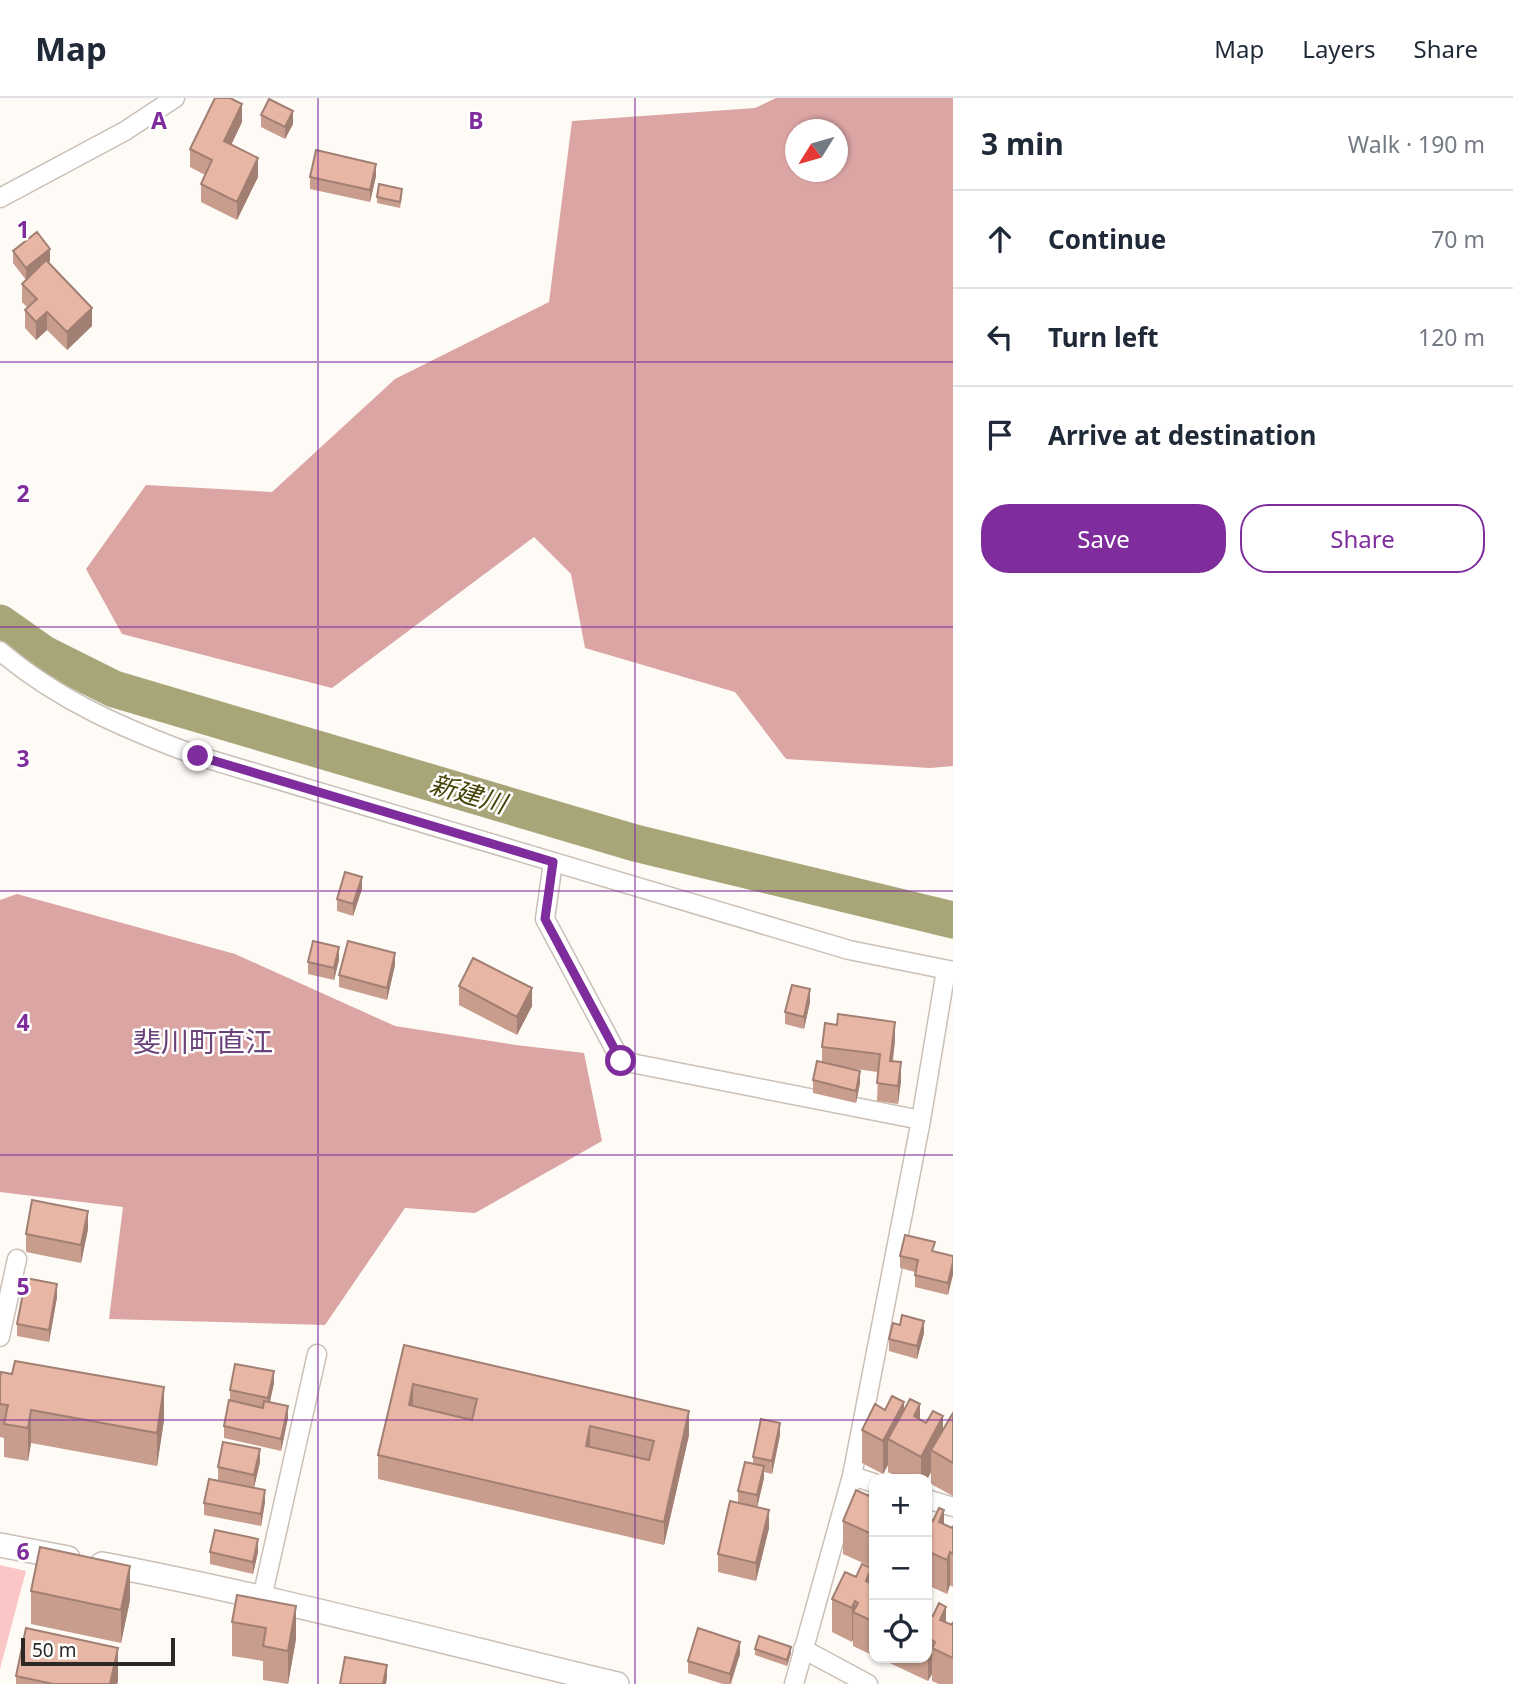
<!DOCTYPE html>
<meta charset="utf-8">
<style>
body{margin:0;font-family:"Noto Sans","Noto Sans JP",sans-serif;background:#f2f2f3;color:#1f2937}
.controls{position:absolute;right:21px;bottom:21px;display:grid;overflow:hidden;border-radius:14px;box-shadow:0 2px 5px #0004}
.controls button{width:63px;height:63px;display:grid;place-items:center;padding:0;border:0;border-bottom:2px solid #e0e1e3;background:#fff;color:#1f2937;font:35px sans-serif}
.compass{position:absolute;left:785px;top:21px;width:63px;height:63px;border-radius:50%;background:#fff;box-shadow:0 2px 5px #0004;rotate:233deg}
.scale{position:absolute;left:21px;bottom:18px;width:154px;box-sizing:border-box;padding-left:7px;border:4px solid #2c2825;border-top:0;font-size:19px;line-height:24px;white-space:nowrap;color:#2c2825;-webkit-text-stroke:5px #fff;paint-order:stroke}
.stop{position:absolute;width:21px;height:21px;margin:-16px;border:5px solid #7f2d9d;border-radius:50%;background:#fff}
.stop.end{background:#7f2d9d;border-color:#fff;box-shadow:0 2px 7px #0008}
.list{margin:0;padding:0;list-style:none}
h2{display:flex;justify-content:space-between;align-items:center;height:91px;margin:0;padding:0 28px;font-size:30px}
h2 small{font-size:23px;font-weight:400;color:#747a83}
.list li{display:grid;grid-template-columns:46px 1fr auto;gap:21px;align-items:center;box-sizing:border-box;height:98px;padding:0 28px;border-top:2px solid #e0e1e3}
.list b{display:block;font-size:26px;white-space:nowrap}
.list em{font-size:23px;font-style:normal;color:#747a83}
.actions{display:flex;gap:14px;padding:21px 28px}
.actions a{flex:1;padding:16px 0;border:2px solid #7f2d9d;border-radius:28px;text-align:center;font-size:24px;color:#7f2d9d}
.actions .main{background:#7f2d9d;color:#fff}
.icon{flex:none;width:38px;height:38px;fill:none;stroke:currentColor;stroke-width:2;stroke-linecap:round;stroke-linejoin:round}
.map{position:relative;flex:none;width:953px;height:1586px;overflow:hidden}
header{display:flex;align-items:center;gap:42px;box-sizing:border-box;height:98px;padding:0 35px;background:#fff;border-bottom:2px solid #e0e1e3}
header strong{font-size:33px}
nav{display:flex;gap:38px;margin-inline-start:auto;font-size:24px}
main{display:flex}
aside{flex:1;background:#fff}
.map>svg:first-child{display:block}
</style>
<header>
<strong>Map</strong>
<nav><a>Map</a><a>Layers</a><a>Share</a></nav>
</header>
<main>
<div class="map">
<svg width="953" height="1586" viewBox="0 0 953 1586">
<rect width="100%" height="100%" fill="#fefaf6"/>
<path fill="#fbc7c6" d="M0,1467L26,1473L0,1571Z"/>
<path fill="#dba5a4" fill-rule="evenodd" d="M776,0H953V668L930,670L786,661L735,594L585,550L571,476L534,439L332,590L122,536L86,471L146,387L272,394L395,281L549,204L572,23L755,10ZM796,32H838V74H796Z
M17,796L235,856L395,928L516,947L584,955L602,1043L475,1115L405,1110L325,1227L109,1221L123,1109L0,1094V802Z"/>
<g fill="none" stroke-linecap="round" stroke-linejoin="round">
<path stroke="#a8a678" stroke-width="37" d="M0,525L44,556L114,591L635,745L953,822"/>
<defs>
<path id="minor" d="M0,100L125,33L175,0
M0,553C59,603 127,632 198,658L849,852L953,873
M553,764L545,821L621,963L921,1022
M0,1239L17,1161
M852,1378L874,1385
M927,1401L953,1409
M262,1500L317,1256
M803,1551L868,1586
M794,1586L852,1378L921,1022L946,872"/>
<path id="tertiary" d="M0,1447L68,1460
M102,1466C276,1499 446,1545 617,1586"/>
</defs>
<use href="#minor" stroke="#cac0b7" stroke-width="21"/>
<use href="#tertiary" stroke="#cac0b7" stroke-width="26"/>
<use href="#minor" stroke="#fff" stroke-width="18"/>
<use href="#tertiary" stroke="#fff" stroke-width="23"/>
</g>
<path fill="#c89d8d" d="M261,17L293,26L285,41L261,29Z
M242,24L231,47L258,79L237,122L201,104V86L205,77L190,69V51Z
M376,78L370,104L310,91V79Z
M402,97L400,110L377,105V99Z
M13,153L50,163L48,165L92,228L67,252L47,232L36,242L25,230V212L27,209L22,204V186L26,182L13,165Z
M362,791L353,818L337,813V801Z
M339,862L334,882L308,876V864Z
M395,867L387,902L339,889V877Z
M459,888L532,908L517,937L459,907Z
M810,904L804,931L785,926V914Z
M895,942L893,963L901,983L898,1006L877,1003L878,974L848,970L860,985L856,1005L813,995V982L822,964V949Z
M88,1131L81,1165L26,1154V1136Z
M935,1153L953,1158L948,1197L915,1189V1174L900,1170V1158Z
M57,1199L49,1244L17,1238V1226Z
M900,1227L924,1235L917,1261L889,1253V1241Z
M404,1247L689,1337L664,1447L378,1381V1357Z
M0,1279L164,1322L157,1368L31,1345L28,1363L4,1359V1340L0,1339Z
M274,1285L270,1304L288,1320L281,1353L224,1340V1328L230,1302V1292Z
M885,1312H904L926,1325L943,1331L953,1315V1398L931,1386V1374L927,1381H902L888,1374V1367L883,1376L862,1365V1332Z
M780,1337L772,1376L764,1374V1380L757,1409L769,1430L756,1483L718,1474V1456L738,1405V1393L753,1366V1359Z
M260,1364L254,1389L265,1404L261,1428L204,1417V1405L242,1387L218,1382V1369Z
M874,1386V1470L843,1456V1423L869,1398Z
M927,1423H933L952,1430L953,1428V1489L950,1487L947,1496L927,1487Z
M210,1454H258L253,1476L210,1466Z
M874,1480V1558L853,1548V1541L852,1544L832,1534V1501L871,1485Z
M31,1493L130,1502L121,1545L31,1526Z
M237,1497L296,1541L288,1586L263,1582V1563L232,1558V1524Z
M927,1515L952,1527L953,1524V1586H939L932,1583V1576L928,1583L879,1560H927Z
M755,1551L791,1555L787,1568L755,1557Z
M740,1556L731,1586H723L688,1575V1563Z
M16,1578L118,1583L117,1586H16Z"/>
<path fill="#a27f73" d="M242,6V24L224,62V43Z
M293,13V26L285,41V29Z
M258,60V79L237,122V104Z
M376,66V78L370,104V92Z
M50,151V163L26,182V170Z
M92,210V228L67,252V234Z
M47,214V232L36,242V224Z
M362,779V791L353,818V806Z
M339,849V862L334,882V870Z
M395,855V867L387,902V890Z
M532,890V908L517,937V919Z
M810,891V904L804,931V919Z
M895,924V942L890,981V963Z
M901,964V983L898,1006V988Z
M860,973V985L856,1005V993Z
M88,1113V1131L81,1165V1147Z
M953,1164V1177L948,1197V1185Z
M57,1186V1199L49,1244V1232Z
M924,1223V1235L917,1261V1248Z
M274,1273V1285L268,1312V1300Z
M413,1286V1310L409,1307Z
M164,1289V1322L157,1368V1335Z
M904,1304V1338L888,1341V1367L883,1376V1343Z
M920,1306V1339L914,1318Z
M288,1308V1320L281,1353V1341Z
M31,1312V1345L28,1363V1330Z
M689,1313V1337L664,1447V1424Z
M943,1318V1351L931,1352V1374L927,1382V1381H921V1359Z
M780,1325V1337L772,1376V1363Z
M590,1328V1352L586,1348Z
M260,1351V1364L254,1390V1377Z
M764,1368V1380L757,1410V1397Z
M265,1392V1404L261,1428V1416Z
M769,1412V1430L756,1483V1465Z
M944,1412V1445L939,1424Z
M258,1441V1454L253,1476V1464Z
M950,1454V1487L947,1496V1462Z
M130,1468V1502L121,1545V1512Z
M871,1470V1503L866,1483Z
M855,1503V1515L853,1514V1541L852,1544V1510Z
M296,1508V1541L288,1586V1553Z
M946,1509V1542L940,1555V1522Z
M932,1542V1576L928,1583V1550Z
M740,1544V1556L730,1586V1576Z
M791,1549V1555L787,1568V1562Z
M118,1550V1583L117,1586H110Z
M387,1567V1580L386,1586H383Z"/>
<path fill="#e8b6a4" stroke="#a27f73" stroke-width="2" fill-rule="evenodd" d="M215,0H230L242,6L224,43L258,60L237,104L201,86L212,62L190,51Z
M269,1L293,13L285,29L261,17Z
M316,52L376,66L370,92L310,79Z
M379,86L402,91L400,104L377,99Z
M37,134L50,151L26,170L13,153Z
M46,162L92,210L67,234L47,214L36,224L25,212L37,201L22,186Z
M345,774L362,779L353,806L337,801Z
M313,843L339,849L334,870L308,864Z
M348,843L395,855L387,890L339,877Z
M473,860L532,890L517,919L459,888Z
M792,887L810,891L804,919L785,914Z
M838,916L895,924L890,963L901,964L898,988L877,985L880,956L822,949L825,925L837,927Z
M817,963L860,973L856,993L813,982Z
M32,1102L88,1113L81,1147L26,1136Z
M905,1137L935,1144L932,1153L953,1158V1164L948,1185L915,1177L918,1162L900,1158Z
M26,1180L57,1186L49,1232L17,1226Z
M902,1217L924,1223L917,1248L889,1241L893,1225L900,1227Z
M404,1247L689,1313L664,1424L378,1357ZM413,1286L477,1301L472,1322L409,1307ZM590,1328L654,1343L649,1362L586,1348Z
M15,1263L164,1289L157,1335L31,1312L28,1330L4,1326L8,1307L0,1306V1279L1,1274L12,1276Z
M235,1266L274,1273L268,1300L230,1292Z
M892,1298L904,1304L883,1343L862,1332L875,1306L885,1312Z
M910,1301L920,1306L914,1318L926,1325L933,1313L943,1318L921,1359L888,1341Z
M229,1302L263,1310L264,1303L288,1308L281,1341L224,1328Z
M953,1315V1365L931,1352Z
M761,1321L780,1325L772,1363L753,1359Z
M223,1344L260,1351L254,1377L218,1369Z
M745,1364L764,1368L757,1397L738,1393Z
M209,1381L265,1392L261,1416L204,1405Z
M874,1386V1437L843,1423L856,1392L869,1398Z
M730,1403L769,1412L756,1465L718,1456Z
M939,1410L944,1412L939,1424L952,1430L953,1428V1456L950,1454L947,1462L927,1453V1423L928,1419L933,1423Z
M215,1432L258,1441L253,1464L210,1454Z
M40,1449L130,1468L121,1512L31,1493Z
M862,1466L871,1470L866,1483L872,1486L874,1480V1524L853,1514L858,1505L855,1503L852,1510L832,1501L845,1474L856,1479Z
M237,1497L296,1508L288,1553L263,1548L266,1530L232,1524Z
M939,1505L946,1509L940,1522L952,1527L953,1524V1560L932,1550L935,1544L932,1542L928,1550H927V1515L933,1518Z
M26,1530L118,1550L110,1586H53L16,1578Z
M698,1530L740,1544L730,1576L688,1563Z
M759,1538L791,1549L787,1562L755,1551Z
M345,1559L387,1567L383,1586H340Z"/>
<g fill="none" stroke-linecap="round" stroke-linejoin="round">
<path stroke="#7f2d9d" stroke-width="9" d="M198,658L553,764L545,821L621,963"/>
</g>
<path fill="none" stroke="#7f2d9d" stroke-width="2" stroke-opacity="0.55" d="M318,0V1586M635,0V1586M0,264H953M0,529H953M0,793H953M0,1057H953M0,1322H953"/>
<g text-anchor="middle" stroke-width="5" stroke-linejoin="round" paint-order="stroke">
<g font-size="26" font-style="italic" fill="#474409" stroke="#fff">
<text transform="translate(468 696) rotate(16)" y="9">新建川</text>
</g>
<g font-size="28" fill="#69427a" stroke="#fff">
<text x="203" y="954">斐川町直江</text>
</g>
</g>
<g font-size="23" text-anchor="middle" font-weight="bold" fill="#7f2d9d" stroke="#fff" stroke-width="5" stroke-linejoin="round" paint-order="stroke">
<text x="159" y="31">A</text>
<text x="476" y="31">B</text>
<text x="23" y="140">1</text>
<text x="23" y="404">2</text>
<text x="23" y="669">3</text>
<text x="23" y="933">4</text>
<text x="23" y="1197">5</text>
<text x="23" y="1462">6</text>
</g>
</svg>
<div class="controls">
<button>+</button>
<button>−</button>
<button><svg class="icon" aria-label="locate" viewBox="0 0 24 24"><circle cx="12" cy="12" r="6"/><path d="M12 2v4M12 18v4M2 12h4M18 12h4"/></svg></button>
</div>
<svg class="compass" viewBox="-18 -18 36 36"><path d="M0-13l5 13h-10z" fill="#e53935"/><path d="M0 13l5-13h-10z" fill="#747a83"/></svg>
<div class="scale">50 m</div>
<div class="stop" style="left:621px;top:963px"></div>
<div class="stop end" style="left:198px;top:658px"></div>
</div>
<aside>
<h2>3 min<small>Walk · 190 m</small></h2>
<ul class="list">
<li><svg class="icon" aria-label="ahead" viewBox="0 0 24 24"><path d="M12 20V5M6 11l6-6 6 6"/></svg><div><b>Continue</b></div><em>70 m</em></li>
<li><svg class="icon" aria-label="left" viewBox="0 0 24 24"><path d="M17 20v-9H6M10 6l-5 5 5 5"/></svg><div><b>Turn left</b></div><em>120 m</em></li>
<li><svg class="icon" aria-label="arrive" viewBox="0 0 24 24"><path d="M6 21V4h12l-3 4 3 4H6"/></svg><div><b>Arrive at destination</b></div></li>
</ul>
<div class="actions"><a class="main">Save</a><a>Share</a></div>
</aside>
</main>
